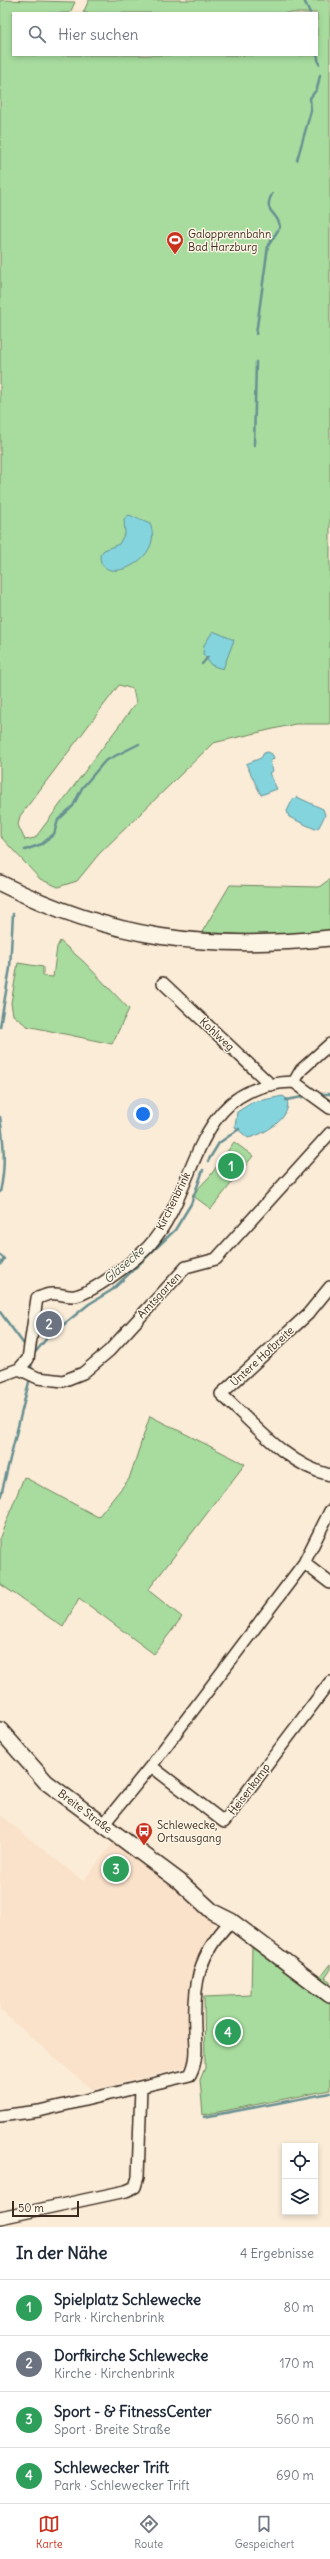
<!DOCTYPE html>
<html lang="de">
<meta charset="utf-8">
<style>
body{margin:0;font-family:Delius,sans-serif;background:#f2f2f3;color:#1f2937}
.controls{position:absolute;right:12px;bottom:12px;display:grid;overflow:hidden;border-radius:0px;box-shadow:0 2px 6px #0003}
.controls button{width:36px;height:36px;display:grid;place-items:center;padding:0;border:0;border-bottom:1px solid #e0e1e3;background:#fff;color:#1f2937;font:20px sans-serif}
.scale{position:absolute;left:12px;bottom:10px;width:67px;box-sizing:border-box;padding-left:4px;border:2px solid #3b2a1e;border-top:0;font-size:11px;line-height:14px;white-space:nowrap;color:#3b2a1e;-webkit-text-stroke:3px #fcf5e5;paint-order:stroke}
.you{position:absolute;left:143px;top:1114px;width:14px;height:14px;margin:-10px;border:3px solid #fff;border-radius:50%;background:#1a73e8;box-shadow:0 0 0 6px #1a73e833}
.badge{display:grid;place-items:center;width:26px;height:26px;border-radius:50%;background:#c8321e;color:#fff;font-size:13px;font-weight:700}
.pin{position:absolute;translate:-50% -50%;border:2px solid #fff;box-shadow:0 1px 4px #0006}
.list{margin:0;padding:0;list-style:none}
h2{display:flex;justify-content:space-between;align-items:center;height:52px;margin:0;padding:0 16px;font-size:17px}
h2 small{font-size:13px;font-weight:400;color:#747a83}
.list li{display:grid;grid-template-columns:26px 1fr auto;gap:12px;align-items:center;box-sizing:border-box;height:56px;padding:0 16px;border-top:1px solid #e0e1e3}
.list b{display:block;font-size:15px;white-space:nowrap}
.list p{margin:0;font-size:13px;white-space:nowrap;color:#747a83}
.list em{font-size:13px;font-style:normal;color:#747a83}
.icon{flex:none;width:22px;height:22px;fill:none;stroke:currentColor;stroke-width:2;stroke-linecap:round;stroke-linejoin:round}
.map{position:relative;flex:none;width:330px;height:2227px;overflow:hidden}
.search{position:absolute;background:#fff;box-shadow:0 2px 6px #0003;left:12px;right:12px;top:12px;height:44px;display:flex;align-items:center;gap:10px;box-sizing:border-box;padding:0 14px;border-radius:0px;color:#747a83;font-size:15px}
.sheet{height:276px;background:#fff}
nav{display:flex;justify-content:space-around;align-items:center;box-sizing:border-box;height:56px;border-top:1px solid #e0e1e3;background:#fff;font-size:11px;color:#747a83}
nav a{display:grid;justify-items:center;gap:2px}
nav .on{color:#c8321e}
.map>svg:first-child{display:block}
</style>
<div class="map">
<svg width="330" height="2227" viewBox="0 0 330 2227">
<rect width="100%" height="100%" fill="#fbecd8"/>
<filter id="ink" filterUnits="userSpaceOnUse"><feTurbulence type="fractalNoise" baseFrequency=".025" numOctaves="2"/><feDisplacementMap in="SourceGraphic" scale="8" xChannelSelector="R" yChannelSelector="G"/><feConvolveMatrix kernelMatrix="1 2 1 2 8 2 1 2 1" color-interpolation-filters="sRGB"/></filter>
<g filter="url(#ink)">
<path fill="#fae1c9" d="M0,1815L83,1881L117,1838L211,1915L213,1927L190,1978L187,2003L188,2062L185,2067L92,2090L0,2010Z"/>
<path fill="#a7dc9e" stroke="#71835e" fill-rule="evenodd" d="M0,0L75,2L70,13H13V55H317V13H83L89,0H330V724H295L213,743L99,854L77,881L58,887L40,879L0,836ZM119,685L133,689L136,703L35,838L25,840L18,825L20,816Z
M330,879V930L279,937L202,932L230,885L319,887Z
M60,941L84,962L129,1009L112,1044L27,1026L13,1015L11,1003L18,963L43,967V976L53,977L57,947Z
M234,1142L253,1156L211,1209L192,1195L210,1176Z
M150,1416L245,1464L148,1590L182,1617L154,1654L79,1598L63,1627L0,1584V1537L24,1477L98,1517L129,1479Z
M252,1945L330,2004V2090L203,2115L200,2080L205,2068L204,1997L251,1995Z
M330,1964V1971L325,1978L330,1981V1985L320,1977Z"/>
<path fill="#84d4de" stroke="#679091" d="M129,515L150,524C166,561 99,589 100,555L104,550L119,544L125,533L124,519Z
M213,631L234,640L223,669L211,665L203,654L204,645Z
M268,752L272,754L274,758L270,762L273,771L269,773L277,789L261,795L246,764L261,758L264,753Z
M297,797L323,809L325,815L319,827L315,829L289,817L287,811L293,799Z
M283,1096L287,1099C293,1118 263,1135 248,1138L235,1127L237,1112L253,1102Z"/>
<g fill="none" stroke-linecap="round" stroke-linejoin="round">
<path stroke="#679091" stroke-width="2.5" d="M304,0L310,13
M317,53L319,64
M297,160L311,111L310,98L317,89L320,75
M256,334L268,246L280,227C278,211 262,213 272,194
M254,446L256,362
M202,664L208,657
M25,850L42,844L54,834L58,820L73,806L82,788L105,761L139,744
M0,1027L10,968L13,914
M317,1094H330
M286,1100L308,1096
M0,1117C4,1143 6,1166 0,1192
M208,1161L219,1143L239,1129
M0,1255L4,1259L0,1265
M0,1312L26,1347
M33,1355L47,1338L89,1304L112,1290L175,1230L191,1204L203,1170
M31,1371L32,1360
M0,1499L30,1378
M204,2117L330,2093"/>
<defs>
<path id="street" d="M163,983L271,1085
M294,1082L301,1070L330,1044
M330,1287L308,1314L221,1394C253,1423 287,1465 330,1475
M19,1369L38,1378L63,1381L83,1373L109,1351L186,1267L216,1259L330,1133
M0,1376L19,1369L28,1359L37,1298C42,1297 47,1294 51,1294C59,1293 68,1297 75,1296C94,1292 134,1261 148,1247C202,1188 189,1084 294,1082L330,1108
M304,1563L330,1583
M151,1766L224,1822L330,1682
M103,1825L151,1766L304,1563L330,1511
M0,2116L39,2111L190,2075C198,2060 196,2046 195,2030C193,1984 198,1955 231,1921
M0,2218L126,2191L135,2187L138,2177L141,2087"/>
<path id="secondary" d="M0,883C111,939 208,951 330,938
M0,1730L46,1782L179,1881L213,1912L231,1921L330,1995"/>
</defs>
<use href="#street" stroke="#3b2a1e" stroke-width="14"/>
<use href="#secondary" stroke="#3b2a1e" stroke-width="18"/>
<use href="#street" stroke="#fcf5e5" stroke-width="11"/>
<use href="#secondary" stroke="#fcf5e5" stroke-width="15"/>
</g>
</g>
<defs>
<symbol id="stadium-pin" viewBox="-11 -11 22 30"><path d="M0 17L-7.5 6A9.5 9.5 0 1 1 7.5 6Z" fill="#c8321e" stroke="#fcf5e5"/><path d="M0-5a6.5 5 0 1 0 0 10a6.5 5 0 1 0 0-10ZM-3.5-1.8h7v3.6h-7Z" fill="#fff"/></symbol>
<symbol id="bus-pin" viewBox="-11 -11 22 30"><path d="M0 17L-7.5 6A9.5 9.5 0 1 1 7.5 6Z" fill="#c8321e" stroke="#fcf5e5"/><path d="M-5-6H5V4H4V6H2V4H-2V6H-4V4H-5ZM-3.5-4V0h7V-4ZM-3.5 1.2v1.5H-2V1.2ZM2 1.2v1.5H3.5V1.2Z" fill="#fff"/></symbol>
</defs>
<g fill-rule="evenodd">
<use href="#stadium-pin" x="165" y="230" width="20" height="27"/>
<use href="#bus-pin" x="134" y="1821" width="20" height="27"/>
</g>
<g text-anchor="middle" stroke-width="3" stroke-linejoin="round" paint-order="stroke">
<g font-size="11" fill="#3b2a1e" stroke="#fcf5e5" text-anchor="start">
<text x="188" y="238">Galopprennbahn<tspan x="188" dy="13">Bad Harzburg</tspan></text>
<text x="157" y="1829">Schlewecke,<tspan x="157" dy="13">Ortsausgang</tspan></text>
</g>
<g font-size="11" fill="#3b2a1e" stroke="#fcf5e5">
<text transform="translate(217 1034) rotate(43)" y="4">Kohlweg</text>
<text transform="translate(173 1201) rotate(-64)" y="4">Kirchenbrink</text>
<text transform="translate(159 1295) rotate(-47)" y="4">Amtsgarten</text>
<text transform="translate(262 1356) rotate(-43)" y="4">Untere Hofbreite</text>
<text transform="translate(249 1789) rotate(-53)" y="4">Heisenkamp</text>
<text transform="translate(85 1811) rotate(37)" y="4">Breite Straße</text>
</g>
<g font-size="12" font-style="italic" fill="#4d544e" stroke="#fcf5e5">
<text transform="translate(124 1265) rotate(-41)" y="4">Gläsecke</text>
</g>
</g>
</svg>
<div class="controls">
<button><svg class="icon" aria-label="locate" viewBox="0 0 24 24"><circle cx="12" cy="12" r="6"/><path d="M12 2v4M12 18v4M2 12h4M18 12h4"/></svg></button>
<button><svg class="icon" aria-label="layers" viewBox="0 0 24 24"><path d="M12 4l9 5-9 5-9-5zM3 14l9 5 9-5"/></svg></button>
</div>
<div class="scale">50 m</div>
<div class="you"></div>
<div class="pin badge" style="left:231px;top:1166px;background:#2e9e5b">1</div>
<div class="pin badge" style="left:49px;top:1324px;background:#6b7280">2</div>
<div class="pin badge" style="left:116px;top:1869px;background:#2e9e5b">3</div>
<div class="pin badge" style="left:228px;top:2032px;background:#2e9e5b">4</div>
<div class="search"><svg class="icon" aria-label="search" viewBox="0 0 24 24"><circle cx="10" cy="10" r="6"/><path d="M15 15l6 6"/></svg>Hier suchen</div>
</div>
<section class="sheet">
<h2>In der Nähe<small>4 Ergebnisse</small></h2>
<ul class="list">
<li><span class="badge" style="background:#2e9e5b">1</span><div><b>Spielplatz Schlewecke</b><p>Park · Kirchenbrink</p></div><em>80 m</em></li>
<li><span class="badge" style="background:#6b7280">2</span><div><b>Dorfkirche Schlewecke</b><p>Kirche · Kirchenbrink</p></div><em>170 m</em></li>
<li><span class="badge" style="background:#2e9e5b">3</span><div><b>Sport - &amp; FitnessCenter</b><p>Sport · Breite Straße</p></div><em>560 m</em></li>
<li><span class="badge" style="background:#2e9e5b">4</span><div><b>Schlewecker Trift</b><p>Park · Schlewecker Trift</p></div><em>690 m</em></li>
</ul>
</section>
<nav>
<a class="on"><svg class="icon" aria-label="map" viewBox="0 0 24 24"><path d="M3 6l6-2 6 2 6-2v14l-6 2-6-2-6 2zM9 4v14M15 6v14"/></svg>Karte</a>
<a><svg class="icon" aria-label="directions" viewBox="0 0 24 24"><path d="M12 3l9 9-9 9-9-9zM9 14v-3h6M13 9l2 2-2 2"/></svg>Route</a>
<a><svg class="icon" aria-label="saved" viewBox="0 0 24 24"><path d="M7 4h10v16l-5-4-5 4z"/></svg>Gespeichert</a>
</nav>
